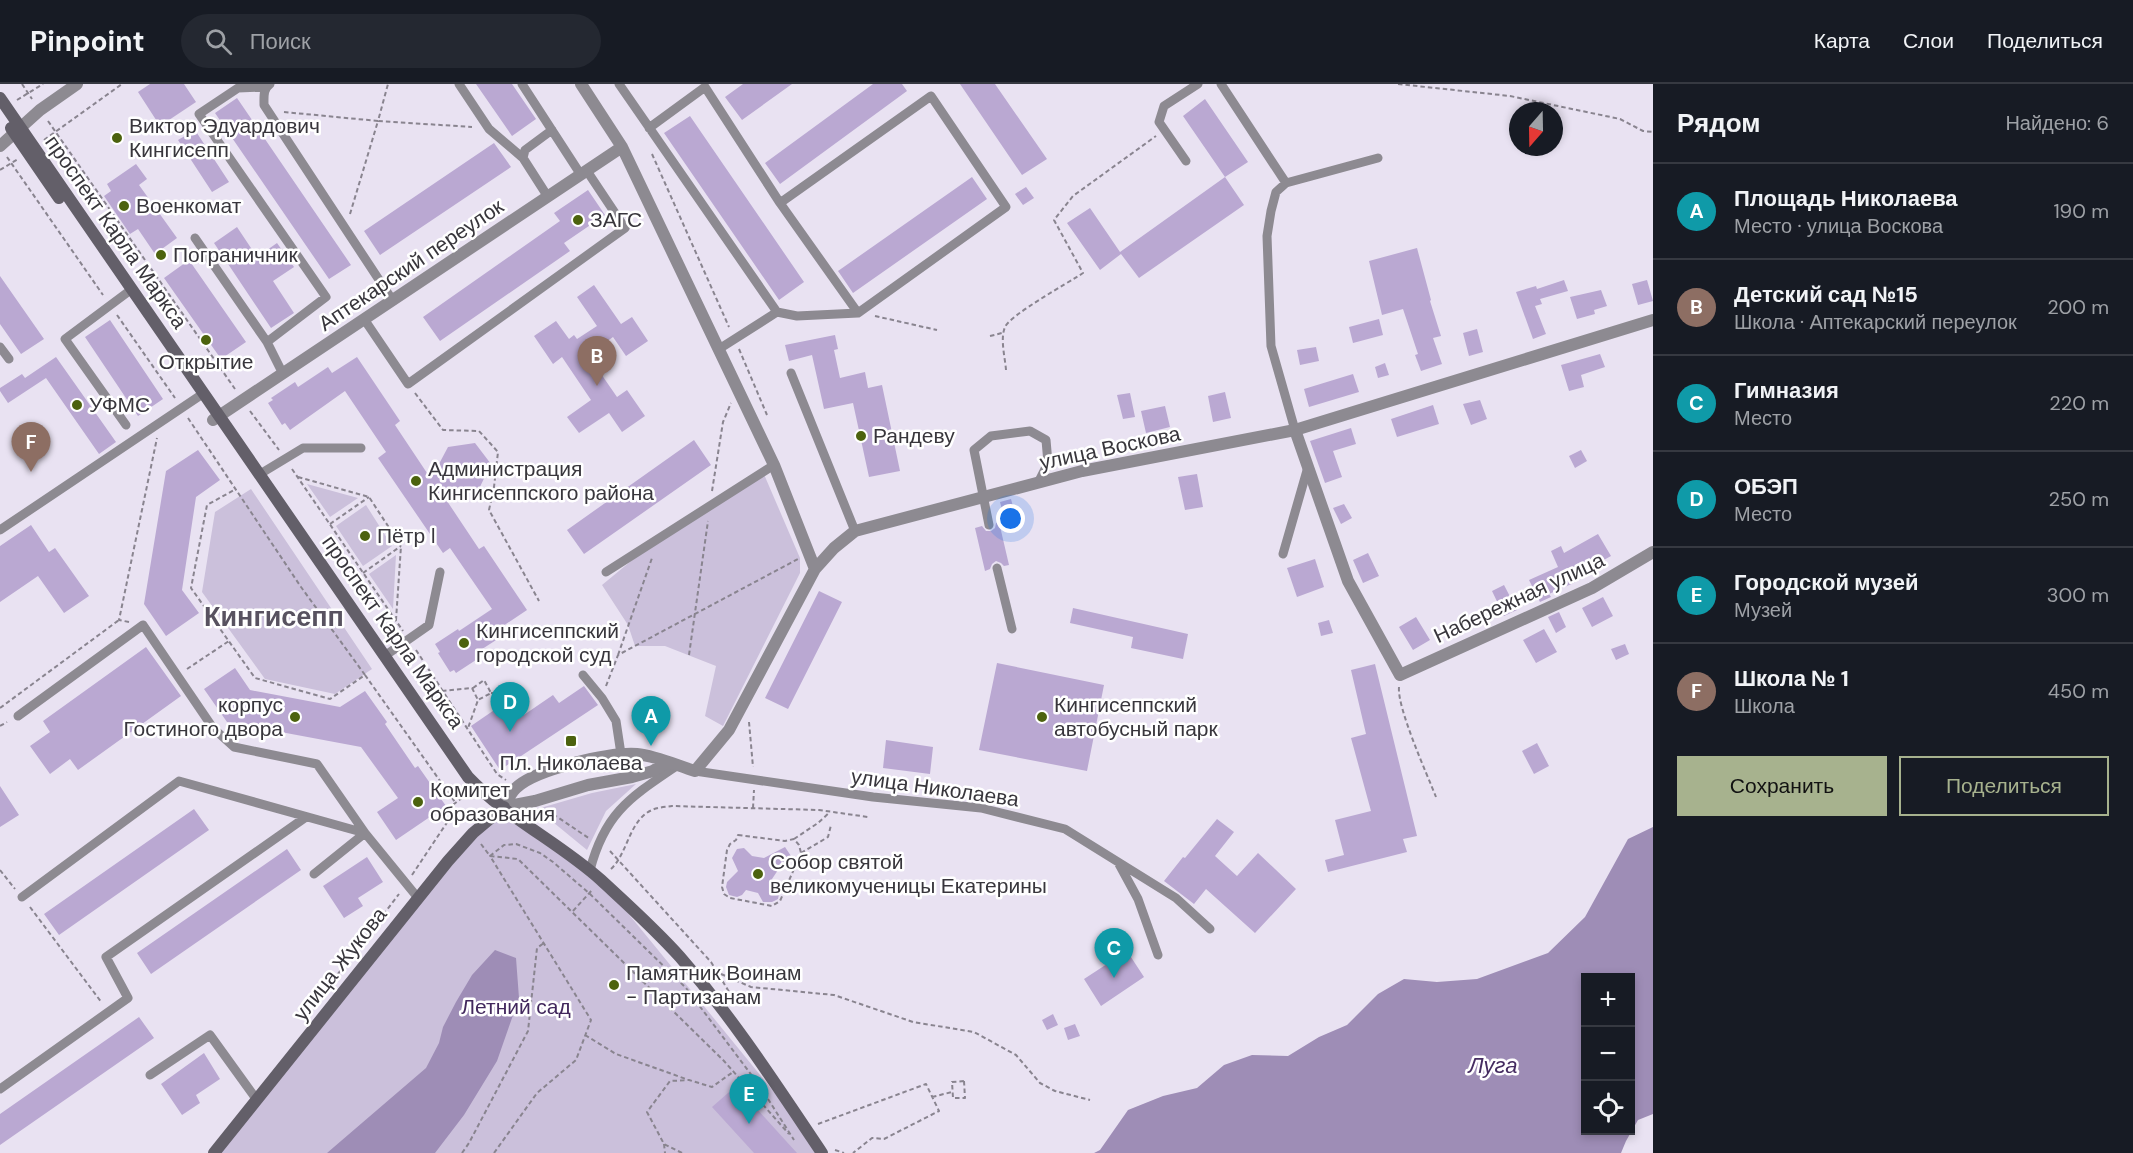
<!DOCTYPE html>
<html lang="ru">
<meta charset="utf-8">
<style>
body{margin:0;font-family:"DM Sans",sans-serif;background:#242831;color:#f1f3f6}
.controls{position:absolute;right:18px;bottom:18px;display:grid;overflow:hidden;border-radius:0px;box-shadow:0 3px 9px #0003}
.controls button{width:54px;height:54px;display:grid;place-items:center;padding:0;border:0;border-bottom:2px solid #363941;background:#171b24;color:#f1f3f6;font:30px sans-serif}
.compass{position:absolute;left:1509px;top:18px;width:54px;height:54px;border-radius:50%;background:#171b24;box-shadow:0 3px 9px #0003;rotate:200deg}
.you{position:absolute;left:1011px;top:435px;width:21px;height:21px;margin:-15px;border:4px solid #fff;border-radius:50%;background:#1a73e8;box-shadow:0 0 0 9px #1a73e833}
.badge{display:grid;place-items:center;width:39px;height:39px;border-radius:50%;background:#a7b28e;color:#fff;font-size:20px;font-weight:700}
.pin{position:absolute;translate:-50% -50px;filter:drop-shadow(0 2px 3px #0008)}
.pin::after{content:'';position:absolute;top:32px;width:21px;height:18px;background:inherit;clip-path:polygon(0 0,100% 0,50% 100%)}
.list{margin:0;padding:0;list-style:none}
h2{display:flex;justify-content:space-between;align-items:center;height:78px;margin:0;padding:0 24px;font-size:26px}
h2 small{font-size:20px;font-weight:400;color:#9ea1a6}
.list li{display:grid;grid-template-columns:39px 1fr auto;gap:18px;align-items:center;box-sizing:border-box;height:96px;padding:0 24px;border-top:2px solid #363941}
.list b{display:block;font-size:22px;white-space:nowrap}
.list p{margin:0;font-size:20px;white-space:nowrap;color:#9ea1a6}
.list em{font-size:20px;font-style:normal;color:#9ea1a6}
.actions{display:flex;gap:12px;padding:18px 24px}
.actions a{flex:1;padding:14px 0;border:2px solid #a7b28e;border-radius:0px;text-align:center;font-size:21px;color:#a7b28e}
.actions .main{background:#a7b28e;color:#111}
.icon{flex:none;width:33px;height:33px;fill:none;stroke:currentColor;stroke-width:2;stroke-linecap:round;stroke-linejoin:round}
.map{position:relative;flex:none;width:1653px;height:1069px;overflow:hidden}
header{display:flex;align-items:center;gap:36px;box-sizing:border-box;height:84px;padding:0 30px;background:#171b24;border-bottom:2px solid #363941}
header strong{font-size:28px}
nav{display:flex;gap:33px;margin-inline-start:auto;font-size:21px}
.search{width:420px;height:54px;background:#242831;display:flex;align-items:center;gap:15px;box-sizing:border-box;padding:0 21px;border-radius:33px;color:#9ea1a6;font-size:22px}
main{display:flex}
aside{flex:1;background:#171b24}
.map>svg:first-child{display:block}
</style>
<header>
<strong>Pinpoint</strong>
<div class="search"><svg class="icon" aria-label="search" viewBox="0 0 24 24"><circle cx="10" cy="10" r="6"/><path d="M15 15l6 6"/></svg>Поиск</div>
<nav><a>Карта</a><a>Слои</a><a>Поделиться</a></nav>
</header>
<main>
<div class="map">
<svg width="1653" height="1069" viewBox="0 0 1653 1069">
<rect width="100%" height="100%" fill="#e9e2f2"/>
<path fill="#cbc0db" d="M763,388L800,474V489L723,642L705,632L716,582L665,562H635L628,541L602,501L659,454Z
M307,400L358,414L330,433Z
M251,405L372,585L335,610L265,595L202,508L215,428Z
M366,421L392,462L363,482L336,442Z
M396,471L393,525L369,490Z
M636,700L606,727L587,766L537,725L592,709Z
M504,723L600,795L810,1052L821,1069H214L418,814Z"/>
<path fill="#9e8db6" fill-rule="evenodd" d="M1653,743V1030L1638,1036L1626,1057L1621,1069H1094L1100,1066L1128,1026L1163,1012L1197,1004L1224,981L1252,971L1288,972L1319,953L1347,941L1378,910L1404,895L1437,898L1477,895L1548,869L1585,833L1628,755ZM1586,894H1630V1046H1586Z
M495,866L516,874L519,914L497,977L464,1031L435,1069H327L426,984L439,959L443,943L456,918L472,891Z"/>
<path fill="#baa8d2" d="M150,0H184L196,18L160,42L138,8Z
M476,0H512L536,35L512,52Z
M743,0H792L742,36L725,13Z
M873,0H902L907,7L780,100L765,79Z
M960,0H995L1047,75L1022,91Z
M237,14L351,181L329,195L215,29Z
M1205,15L1248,78L1225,93L1183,32Z
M690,32L804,198L779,216L664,49Z
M195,46L229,98L212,108L178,56Z
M494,59L511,83L380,171L364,147Z
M136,80L147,95L139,101L177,154L155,170L138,145L130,150L104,112L111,107L107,100Z
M972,93L987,115L853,209L838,187Z
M1225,93L1244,121L1139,194L1121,170L1100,186L1067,139L1090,124L1120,168Z
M1026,103L1034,114L1023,121L1015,110Z
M588,106L605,131L564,159L570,167L440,257L423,233L560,137L554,129Z
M237,143L257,173L277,159L294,183L273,197L294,229L271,244L214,159Z
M1417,164L1431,216L1430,217L1441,252L1433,254L1442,280L1421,287L1415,271L1418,270L1403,225L1382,231L1369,177Z
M189,176L246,258L221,275L164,194Z
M0,192L44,255L21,270L0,240Z
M1564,196L1568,207L1540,215L1542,220L1535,222L1546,250L1533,255L1516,208L1536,202L1537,205Z
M1647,196L1653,217L1638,221L1632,200Z
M594,201L621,240L632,233L648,257L626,272L613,253L588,271L617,313L627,306L645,332L622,348L609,329L579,349L567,333L591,316L562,273L553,280L534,252L556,237L569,255L574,251L577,255L597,242L577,213Z
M1601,206L1607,222L1594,226L1595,230L1577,235L1570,213Z
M1379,235L1383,251L1353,259L1349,243Z
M110,236L163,315L138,332L85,253Z
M1477,245L1483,268L1469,272L1463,249Z
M835,251L838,265L834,266L840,294L865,288L868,304L882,301L900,387L869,393L853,319L824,325L812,271L789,277L785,261Z
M1316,263L1319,277L1300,281L1297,266Z
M1600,270L1605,283L1581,291L1584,303L1569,307L1561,281Z
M56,273L116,358L99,370L46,294L8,319L0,307V304L22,290L25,294Z
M357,273L400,337L395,341L431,395L448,363L475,359L491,380L478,407L443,411L479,465L484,462L527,526L503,542L507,549L476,569L479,574L456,589L454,586L450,588L438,569L440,568L435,560L458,545L459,547L492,525L450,464L443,469L378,374L386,368L345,307L290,346L285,339L282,341L268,319L273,316L271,314L295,298L298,303L328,283L332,289Z
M1385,279L1389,291L1378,294L1375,283Z
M1353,290L1359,308L1309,323L1304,305Z
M1225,308L1231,334L1213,338L1208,312Z
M1130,309L1135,333L1123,335L1117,311Z
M1480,316L1487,335L1471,341L1463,320Z
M1433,321L1439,340L1397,353L1391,335Z
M1165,322L1170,343L1146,349L1141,327Z
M1351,344L1356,360L1333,367L1342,393L1325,399L1310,357Z
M694,356L711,381L584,470L567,446Z
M198,366L220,396L196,413L182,506L199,529L166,552L144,520L166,387Z
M1581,366L1587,377L1575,384L1569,372Z
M1197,390L1203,423L1185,426L1178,393Z
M1011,415L1015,430L1004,433L1000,418Z
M1344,420L1352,434L1341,440L1333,424Z
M999,438L1009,481L1004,482L1001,479L996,477L992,480L990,485L985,487L975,444L982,442L986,447H991L995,444L996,439Z
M31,441L49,468L55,464L89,512L64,529L38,492L0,518V462Z
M1598,450L1611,472L1575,492L1578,497L1549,510L1551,513L1540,518L1529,496L1558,483L1551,467L1561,462L1564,469Z
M1368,469L1379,492L1363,499L1353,476Z
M1315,475L1324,503L1297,513L1287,484Z
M1504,501L1517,526L1504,532L1492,507Z
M819,507L842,518L788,625L765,614Z
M1603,513L1613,532L1592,543L1582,524Z
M1073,524L1188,550L1183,575L1131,564L1133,553L1070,539Z
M1559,528L1566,543L1556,549L1548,533Z
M1416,533L1430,556L1413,566L1399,543Z
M1329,536L1333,549L1321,552L1318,539Z
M1544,545L1557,568L1536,579L1523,556Z
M1625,560L1629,570L1616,576L1611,565Z
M146,563L181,612L78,686L70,675L50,690L30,662L50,648L43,637Z
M997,579L1104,601L1087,687L979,666Z
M1375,580L1417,752L1403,755L1407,768L1328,788L1325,776L1344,771L1335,736L1371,727L1351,654L1366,650L1351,586Z
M235,584L250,606L340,623L365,607L387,638L385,640L415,684L418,682L446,722L396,756L377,728L398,714L361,663L227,638L204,605Z
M584,602L598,621L500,686L471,642L503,620L515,637L553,611L559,619Z
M886,656L933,663L930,690L883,684Z
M1537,659L1549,682L1534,690L1522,667Z
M0,702L19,731L0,743Z
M194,725L209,746L59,851L44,830Z
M1217,735L1234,748L1215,772L1237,792L1258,769L1296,805L1255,849L1206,805L1194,820L1164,797L1183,773L1185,774Z
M785,763L793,775L780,783L772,795L779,810L778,815L772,818H763L758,809L746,806L742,811L737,813L729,811L726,803L727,798L738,787L732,774L737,765L744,764L752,772L764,774Z
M287,765L301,786L151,890L137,869Z
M367,773L383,798L358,814L363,822L344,834L323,802Z
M1127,867L1144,893L1101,922L1084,895Z
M1053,930L1058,941L1047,946L1042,936Z
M139,933L154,954L0,1061V1030Z
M1075,940L1080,952L1068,956L1064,944Z
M204,969L220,995L196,1011L200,1019L182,1031L161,1000Z
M736,1002L786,1057L797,1069H754L712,1023Z"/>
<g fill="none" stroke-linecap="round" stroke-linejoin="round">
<path stroke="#89848f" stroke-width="2" stroke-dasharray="4.5 3" stroke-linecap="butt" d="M22,0L32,15
M1398,0L1510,12L1620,35L1643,47L1653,48
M17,16L43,0
M284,28L378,37L388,0
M48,37L235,305
M44,56L122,0
M652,70L729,243
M7,73L103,211
M0,86L18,75
M350,130L378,37L472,43
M117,231L175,314
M875,232L937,246
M990,252L1002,249
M739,265L767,331
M1006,286C1005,273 1000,255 1005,243C1010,231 1068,199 1083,189L1054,136L1073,112L1156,52
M415,309L443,346L479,347L498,368L494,403L489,426L539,517
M250,327L279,366
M188,334L301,503L365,591L330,615L255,594L191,504L207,421L236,405
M292,385L403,547
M298,393L369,413L401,462L396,536
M712,407L723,338L731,319
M330,440L369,413
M363,489L401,462
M129,538L119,536L157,354
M416,566L497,690L506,696
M618,571L652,474
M689,571L708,437
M187,585L229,557
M365,591L455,718
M606,602L618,571L798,475
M1399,603C1397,624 1427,690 1436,713
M473,604L484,596L491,609L478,616
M442,607L472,604L478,616L468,644
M491,609L518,611
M0,624L119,536
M749,638L753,683
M0,642L7,638
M753,724L754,706
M547,726L590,755
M454,728L464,739
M738,751L785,757L794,755L799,761L801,769L780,817L772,822L730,814L724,810L722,803L727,766L730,760L736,756Z
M794,755L818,739L830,728
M481,760L490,772L518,775L724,977L789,1050
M610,767L711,878L737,921
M801,769L828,753L831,741
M611,785C628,769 629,736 652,726C658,723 666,723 672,722L819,726L868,733
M0,786L15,805
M412,791L454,728V720L467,710
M30,823L102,919
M573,827L593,805
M721,890L751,903L834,911L913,938L974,948L1016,971L1040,999L1055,1007L1090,1016
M315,920L399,810
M585,951L616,970L686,995
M964,997L965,1014H953L952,998Z
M932,1013L952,1008
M768,1015L794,1056
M818,1040L926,1000L939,1027L884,1055L872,1054L853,1069
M664,1060L665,1069
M835,1066L844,1069
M462,1069L469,1059L528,947L537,864L544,859
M494,1069L537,1009L576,976L591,936L490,772L504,761L516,760L540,769L553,778L590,810L686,904L753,993
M682,1069L664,1060L647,1028L670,997L689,996L712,1003L733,988"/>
<path stroke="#8d8a91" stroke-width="9" d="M270,0C263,5 264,12 264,21L393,217
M459,0L489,45L523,74L548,113
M522,0L581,91
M619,0L777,228L797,232L858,229L1006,123L931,12L780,119L705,3L649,44
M1221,0L1286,99L1378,74
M266,3L238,4L199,30L326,213L267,258
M523,74L525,66L552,46
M1186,77L1159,38L1164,22L1198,0
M1286,99L1276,108L1271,127L1267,152L1271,262L1295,346
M780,119L858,229
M195,154L267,258L283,290
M364,235L408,300L625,144L587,87
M0,263L9,275
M719,265L777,228
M791,289L855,447
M126,341L65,255L132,205
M260,390L303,364H361
M989,441L974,366L991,352L1030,347L1046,356L1048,379L1038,399
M0,446L204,309
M1283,470L1308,383
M997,484L1012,545
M606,488L774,381
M386,571L429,541L440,488
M583,591L602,614L616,637L621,670
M18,632L143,541L213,644L234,663L317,680L365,749L179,697L22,813
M695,687L873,713L981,724L1065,745L1176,814L1210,845
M1119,780L1138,815L1158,871
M590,786C605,728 631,713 678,681
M314,790L365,749L418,814
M150,991L210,951L257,1016
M0,1005L128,914L106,873L306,733"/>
<path stroke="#8d8a91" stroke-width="12" d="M581,0L622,63L774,381L815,485
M0,62L40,26L77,0
M213,336L622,63
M1295,346L1348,497L1400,591L1592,504L1653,468
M504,723C507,717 511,708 516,704C535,685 611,668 637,670C656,672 676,681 695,687L729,646L815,485L834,464L855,447L1082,387L1295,346L1653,236
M504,723L535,717L588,701L632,693L653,687L668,678"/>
<path stroke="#635f69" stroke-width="12" d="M0,14L468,693C507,734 560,759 601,796C628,821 656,846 680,873C733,934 777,1002 822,1069
M11,44L59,114
M214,1069L448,777L473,749L504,723"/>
</g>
<g fill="#4c620e" stroke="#fff" stroke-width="2">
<circle cx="117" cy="54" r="6"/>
<circle cx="124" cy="122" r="6"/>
<circle cx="578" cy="136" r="6"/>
<circle cx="161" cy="171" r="6"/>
<circle cx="206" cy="256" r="6"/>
<circle cx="77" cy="321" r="6"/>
<circle cx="861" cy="352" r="6"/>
<circle cx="416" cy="397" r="6"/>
<circle cx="365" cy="452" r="6"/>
<circle cx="464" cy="559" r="6"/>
<circle cx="295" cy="633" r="6"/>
<circle cx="1042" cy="633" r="6"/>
<rect x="565" y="651" width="12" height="12" rx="3"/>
<circle cx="418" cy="718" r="6"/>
<circle cx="758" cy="790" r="6"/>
<circle cx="614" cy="901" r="6"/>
</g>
<g text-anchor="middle" stroke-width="5" stroke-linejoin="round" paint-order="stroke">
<g font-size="21" fill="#38363c" stroke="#fff" text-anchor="start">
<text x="129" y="49">Виктор Эдуардович<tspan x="129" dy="24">Кингисепп</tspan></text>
<text x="136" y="129">Военкомат</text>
<text x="590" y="143">ЗАГС</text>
<text x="173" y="178">Пограничник</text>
<text x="206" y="285" text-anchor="middle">Открытие</text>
<text x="89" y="328">УФМС</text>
<text x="873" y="359">Рандеву</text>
<text x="428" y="392">Администрация<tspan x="428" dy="24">Кингисеппского района</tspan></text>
<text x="377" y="459">Пётр I</text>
<text x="476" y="554">Кингисеппский<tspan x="476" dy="24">городской суд</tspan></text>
<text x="283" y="628" text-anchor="end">корпус<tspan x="283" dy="24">Гостиного двора</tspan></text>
<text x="1054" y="628">Кингисеппский<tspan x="1054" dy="24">автобусный парк</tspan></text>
<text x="571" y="686" text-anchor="middle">Пл. Николаева</text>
<text x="430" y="713">Комитет<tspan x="430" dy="24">образования</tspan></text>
<text x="770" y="785">Собор святой<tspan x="770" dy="24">великомученицы Екатерины</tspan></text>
<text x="626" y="896">Памятник Воинам<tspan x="626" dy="24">- Партизанам</tspan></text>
</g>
<g font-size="21" fill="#38363c" stroke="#fff">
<text transform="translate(116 148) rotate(55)" y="7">проспект Карла Маркса</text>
<text transform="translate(411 181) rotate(-34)" y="7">Аптекарский переулок</text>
<text transform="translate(1110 364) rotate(-12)" y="7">улица Воскова</text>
<text transform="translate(1519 514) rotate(-25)" y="7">Набережная улица</text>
<text transform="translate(393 548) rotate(55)" y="7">проспект Карла Маркса</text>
<text transform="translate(935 704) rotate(8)" y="7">улица Николаева</text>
<text transform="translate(340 880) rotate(-52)" y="7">улица Жукова</text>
</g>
<g font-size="21" fill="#42285d" stroke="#fff">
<text x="516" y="930">Летний сад</text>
</g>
<g font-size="22" font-style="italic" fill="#452c61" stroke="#fff">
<text x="1493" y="989">Луга</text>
</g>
<g font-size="27" font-weight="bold" fill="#585260" stroke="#fff">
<text x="274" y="542">Кингисепп</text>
</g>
</g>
</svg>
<div class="controls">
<button>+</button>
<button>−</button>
<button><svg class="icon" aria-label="locate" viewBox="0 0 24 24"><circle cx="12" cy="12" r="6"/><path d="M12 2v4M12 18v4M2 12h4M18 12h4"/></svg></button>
</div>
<svg class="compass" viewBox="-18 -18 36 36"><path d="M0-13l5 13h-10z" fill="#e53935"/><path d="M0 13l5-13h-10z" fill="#9ea1a6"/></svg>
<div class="you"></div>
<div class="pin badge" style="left:651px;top:662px;background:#0f9aa8">A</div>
<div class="pin badge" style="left:597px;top:302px;background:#8d6e63">B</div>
<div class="pin badge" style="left:1114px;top:894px;background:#0f9aa8">C</div>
<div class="pin badge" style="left:510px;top:648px;background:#0f9aa8">D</div>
<div class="pin badge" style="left:749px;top:1040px;background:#0f9aa8">E</div>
<div class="pin badge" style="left:31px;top:388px;background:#8d6e63">F</div>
</div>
<aside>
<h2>Рядом<small>Найдено: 6</small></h2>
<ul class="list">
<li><span class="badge" style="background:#0f9aa8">A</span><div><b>Площадь Николаева</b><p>Место · улица Воскова</p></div><em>190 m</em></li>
<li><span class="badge" style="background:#8d6e63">B</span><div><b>Детский сад №15</b><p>Школа · Аптекарский переулок</p></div><em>200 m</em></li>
<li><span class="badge" style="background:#0f9aa8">C</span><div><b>Гимназия</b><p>Место</p></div><em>220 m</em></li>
<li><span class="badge" style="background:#0f9aa8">D</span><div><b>ОБЭП</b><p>Место</p></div><em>250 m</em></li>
<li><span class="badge" style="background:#0f9aa8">E</span><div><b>Городской музей</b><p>Музей</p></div><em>300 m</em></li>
<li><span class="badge" style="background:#8d6e63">F</span><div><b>Школа № 1</b><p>Школа</p></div><em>450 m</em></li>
</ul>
<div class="actions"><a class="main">Сохранить</a><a>Поделиться</a></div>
</aside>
</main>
